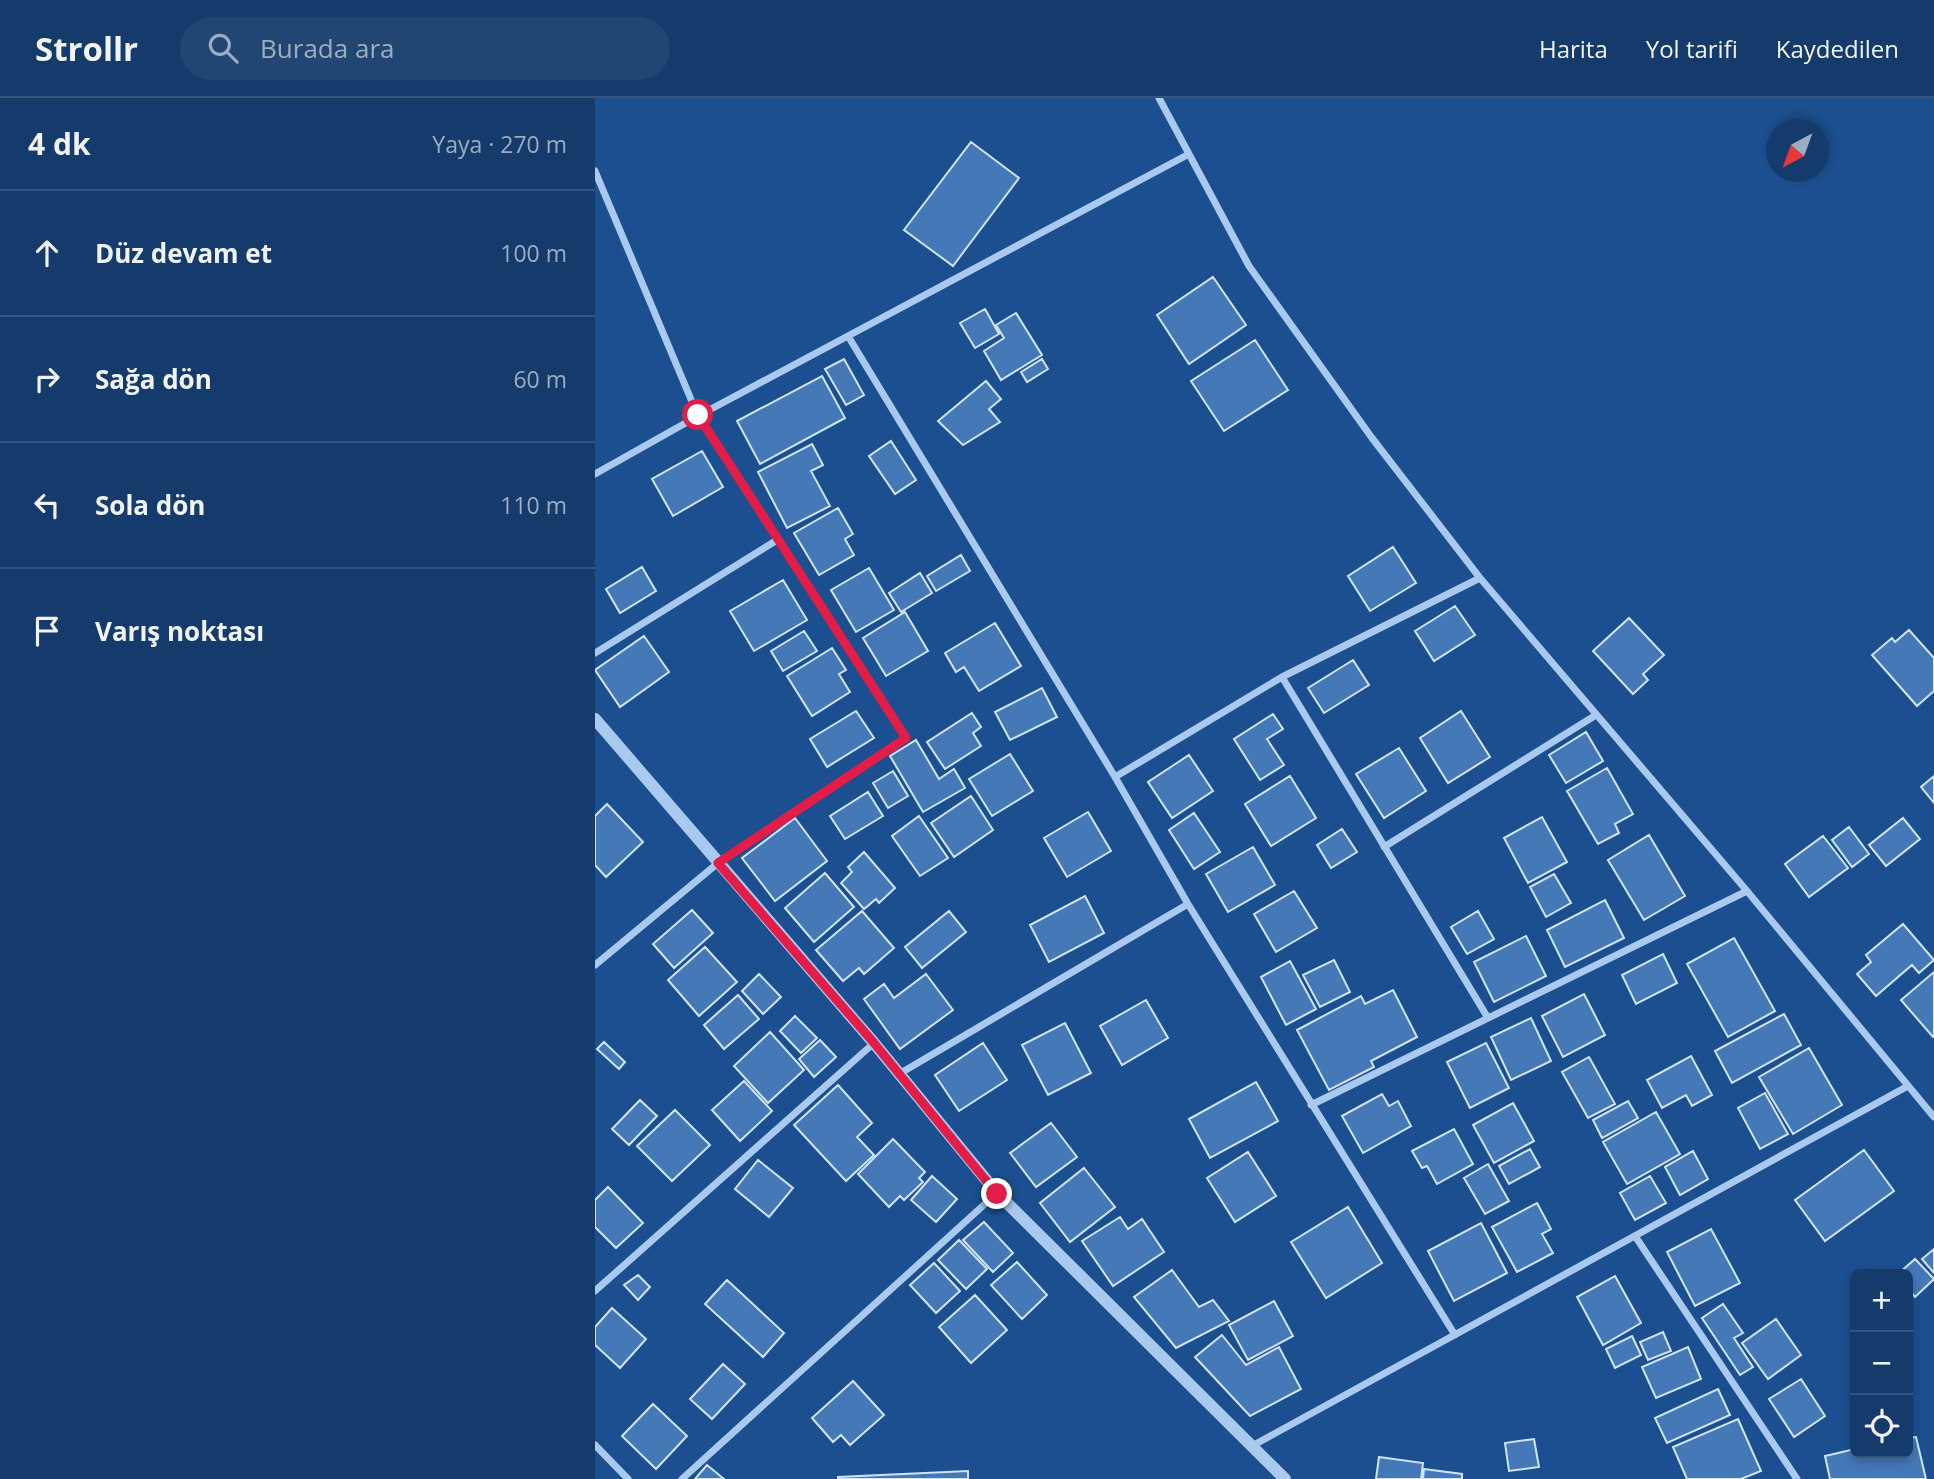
<!DOCTYPE html>
<html lang="tr">
<meta charset="utf-8">
<style>
body{margin:0;font-family:"Open Sans",sans-serif;background:#214673;color:#f1f3f6}
.controls{position:absolute;right:21px;bottom:21px;display:grid;overflow:hidden;border-radius:10px;box-shadow:0 4px 10px #0003}
.controls button{width:63px;height:63px;display:grid;place-items:center;padding:0;border:0;border-bottom:2px solid #33557e;background:#143b6b;color:#f1f3f6;font:35px sans-serif}
.compass{position:absolute;left:1171px;top:21px;width:63px;height:63px;border-radius:50%;background:#143b6b;box-shadow:0 4px 10px #0003;rotate:221deg}
.stop{position:absolute;width:21px;height:21px;margin:-16px;border:5px solid #e11d48;border-radius:50%;background:#fff}
.stop.end{background:#e11d48;border-color:#fff;box-shadow:0 2px 7px #0008}
.list{margin:0;padding:0;list-style:none}
h2{display:flex;justify-content:space-between;align-items:center;height:91px;margin:0;padding:0 28px;font-size:30px}
h2 small{font-size:23px;font-weight:400;color:#9dadc1}
.list li{display:grid;grid-template-columns:46px 1fr auto;gap:21px;align-items:center;box-sizing:border-box;height:126px;padding:0 28px;border-top:2px solid #33557e}
.list b{display:block;font-size:26px;white-space:nowrap}
.list em{font-size:23px;font-style:normal;color:#9dadc1}
.icon{flex:none;width:38px;height:38px;fill:none;stroke:currentColor;stroke-width:2;stroke-linecap:round;stroke-linejoin:round}
.map{position:relative;flex:none;width:1339px;height:1381px;overflow:hidden}
header{display:flex;align-items:center;gap:42px;box-sizing:border-box;height:98px;padding:0 35px;background:#143b6b;border-bottom:2px solid #33557e}
header strong{font-size:33px}
nav{display:flex;gap:38px;margin-inline-start:auto;font-size:24px}
.search{width:490px;height:63px;background:#214673;display:flex;align-items:center;gap:18px;box-sizing:border-box;padding:0 24px;border-radius:38px;color:#9dadc1;font-size:26px}
main{display:flex}
aside{flex:1;background:#143b6b}
.map>svg:first-child{display:block}
</style>
<header>
<strong>Strollr</strong>
<div class="search"><svg class="icon" aria-label="search" viewBox="0 0 24 24"><circle cx="10" cy="10" r="6"/><path d="M15 15l6 6"/></svg>Burada ara</div>
<nav><a>Harita</a><a>Yol tarifi</a><a>Kaydedilen</a></nav>
</header>
<main>
<aside>
<h2>4 dk<small>Yaya · 270 m</small></h2>
<ul class="list">
<li><svg class="icon" aria-label="ahead" viewBox="0 0 24 24"><path d="M12 20V5M6 11l6-6 6 6"/></svg><div><b>Düz devam et</b></div><em>100 m</em></li>
<li><svg class="icon" aria-label="right" viewBox="0 0 24 24"><path d="M7 20v-9h11M14 6l5 5-5 5"/></svg><div><b>Sağa dön</b></div><em>60 m</em></li>
<li><svg class="icon" aria-label="left" viewBox="0 0 24 24"><path d="M17 20v-9H6M10 6l-5 5 5 5"/></svg><div><b>Sola dön</b></div><em>110 m</em></li>
<li><svg class="icon" aria-label="arrive" viewBox="0 0 24 24"><path d="M6 21V4h12l-3 4 3 4H6"/></svg><div><b>Varış noktası</b></div></li>
</ul>
</aside>
<div class="map">
<svg width="1339" height="1381" viewBox="0 0 1339 1381">
<rect width="100%" height="100%" fill="#1b4f8f"/>
<path fill="#4478b7" stroke="#cfe3fa" stroke-width="2" d="M376,44L424,80L358,168L309,132Z
M618,179L651,227L594,266L562,217Z
M390,211L404,236L380,250L365,225Z
M421,215L447,257L406,282L389,253L409,240L401,227Z
M660,242L693,292L629,333L596,283Z
M249,261L269,297L251,307L230,271Z
M447,261L453,271L432,284L426,274Z
M227,278L250,320L165,366L142,323Z
M391,283L406,301L394,311L405,324L368,347L343,323Z
M296,343L321,382L300,396L274,358Z
M217,346L228,367L216,373L235,408L192,430L163,374Z
M107,353L128,389L78,418L57,381Z
M243,410L258,436L250,441L259,457L224,477L199,435Z
M798,449L821,485L775,513L753,478Z
M366,457L375,473L341,493L332,478Z
M47,469L61,493L25,515L11,491Z
M274,470L299,512L261,534L236,492Z
M325,475L337,495L306,514L294,495Z
M188,482L212,522L159,553L135,513Z
M860,508L880,537L839,563L820,533Z
M310,514L333,553L291,578L268,540Z
M1034,520L1069,557L1048,576L1053,582L1038,596L998,553Z
M400,525L426,568L384,593L369,569L361,574L350,555Z
M1314,532L1339,560V593L1322,608L1277,557L1297,540L1300,544Z
M209,533L222,553L188,573L176,553Z
M49,538L74,574L25,609L0,572Z
M237,550L251,572L244,576L255,594L217,618L192,578Z
M758,562L774,587L729,615L713,590Z
M447,590L462,619L415,642L400,614Z
M261,613L279,640L232,669L215,641Z
M866,613L895,659L853,685L825,640Z
M377,615L386,629L378,635L386,648L350,671L332,644Z
M678,616L688,631L672,641L689,667L665,682L639,641Z
M991,634L1008,663L971,685L954,657Z
M321,642L344,681L359,671L370,690L328,714L295,658Z
M804,650L831,693L789,720L761,676Z
M415,656L438,693L397,718L374,681Z
M594,657L618,693L577,720L553,684Z
M1012,670L1038,716L1020,726L1024,735L1003,746L972,693Z
M298,673L313,698L293,710L278,685Z
M695,678L721,720L676,748L650,706Z
M1339,678V705L1326,689Z
M273,694L288,718L250,741L235,718Z
M376,698L398,732L359,759L336,725Z
M12,706L48,744L11,779L0,767V718Z
M493,714L516,753L472,779L449,740Z
M599,715L625,754L599,771L574,732Z
M324,718L353,760L325,778L297,738Z
M947,719L972,764L933,785L909,740Z
M200,720L232,763L180,803L147,760Z
M1308,720L1325,741L1291,768L1274,747Z
M1254,729L1274,756L1257,769L1237,742Z
M747,731L762,754L736,770L722,747Z
M1054,737L1090,798L1049,822L1013,762Z
M1228,738L1253,770L1214,799L1190,766Z
M658,749L680,787L633,814L611,776Z
M269,754L300,790L284,805L281,801L269,811L246,785L257,774L253,769Z
M230,775L259,809L219,844L190,810Z
M959,776L976,805L951,819L935,789Z
M699,793L722,830L681,854L659,816Z
M490,798L509,835L454,864L435,827Z
M1010,802L1029,840L970,869L952,832Z
M97,812L118,835L79,870L58,846Z
M267,813L299,850L269,876L264,870L248,883L221,852Z
M354,813L371,834L327,870L310,849Z
M883,813L899,841L872,856L856,829Z
M1308,826L1339,862L1324,875L1317,867L1281,898L1262,876L1276,864L1271,857Z
M931,838L951,878L899,904L879,864Z
M1139,840L1180,913L1133,939L1092,866Z
M110,849L142,884L104,918L73,882Z
M1068,856L1082,885L1041,906L1027,877Z
M739,862L755,894L725,909L708,877Z
M695,863L721,911L691,927L666,879Z
M1339,874V938L1338,939L1306,902Z
M164,876L186,899L168,916L147,893Z
M331,876L358,912L305,951L269,901L289,886L299,900Z
M798,892L822,939L776,963L779,969L734,992L702,932L766,898L770,906Z
M989,896L1010,937L968,959L947,918Z
M143,897L164,921L129,951L109,927Z
M551,902L573,940L527,967L505,928Z
M1189,916L1206,947L1137,985L1120,953Z
M200,918L222,940L206,955L185,933Z
M936,920L956,963L916,982L896,939Z
M470,925L496,975L453,997L427,947Z
M175,934L209,972L173,1005L139,968Z
M225,942L241,959L219,979L204,961Z
M9,944L30,964L24,971L2,951Z
M388,945L412,982L364,1013L340,977Z
M891,945L914,990L875,1010L852,964Z
M1214,950L1247,1007L1198,1036L1164,979Z
M1096,958L1117,997L1097,1008L1091,997L1067,1010L1052,982Z
M994,959L1020,1006L993,1020L967,974Z
M149,983L177,1013L145,1043L117,1012Z
M661,984L683,1023L615,1060L594,1021Z
M243,987L277,1025L262,1039L279,1057L251,1083L199,1027Z
M1170,995L1193,1036L1165,1051L1143,1010Z
M787,996L794,1008L803,1003L816,1028L768,1055L747,1018Z
M45,1002L62,1018L34,1047L17,1031Z
M1033,1003L1043,1020L1007,1040L998,1022Z
M918,1005L939,1043L899,1065L878,1027Z
M80,1012L115,1047L77,1083L42,1048Z
M1061,1014L1085,1056L1032,1086L1008,1044Z
M456,1025L482,1059L441,1089L415,1055Z
M859,1031L878,1066L842,1086L832,1068L827,1070L817,1053Z
M298,1041L330,1074L324,1080L328,1084L309,1102L305,1098L294,1109L263,1076Z
M935,1051L945,1069L914,1086L904,1068Z
M1269,1052L1299,1093L1230,1143L1200,1102Z
M1098,1053L1113,1081L1085,1097L1070,1069Z
M653,1054L681,1098L640,1124L612,1080Z
M163,1062L198,1090L174,1119L140,1091Z
M893,1066L914,1103L890,1116L869,1080Z
M489,1070L520,1109L475,1144L445,1105Z
M337,1078L362,1101L341,1124L316,1102Z
M1055,1078L1071,1105L1040,1122L1025,1095Z
M13,1089L48,1125L21,1150L0,1129V1102Z
M942,1105L956,1131L947,1136L958,1155L922,1174L897,1129Z
M753,1109L787,1165L731,1200L696,1144Z
M525,1119L533,1131L547,1121L569,1154L518,1188L487,1143Z
M389,1124L418,1155L398,1174L368,1142Z
M886,1125L912,1175L859,1203L833,1153Z
M1116,1131L1145,1185L1100,1208L1072,1154Z
M364,1142L392,1171L371,1191L343,1162Z
M1339,1151V1175L1327,1161Z
M1320,1161L1339,1181L1320,1199L1313,1191V1176H1303Z
M422,1164L452,1197L427,1221L396,1187Z
M339,1165L365,1193L341,1215L315,1187Z
M577,1172L604,1209L618,1202L634,1223L581,1250L539,1199Z
M43,1177L55,1189L43,1202L29,1187Z
M1020,1178L1046,1225L1008,1247L982,1199Z
M132,1182L189,1235L168,1259L110,1206Z
M380,1197L412,1232L376,1265L344,1229Z
M679,1203L698,1238L653,1262L634,1227Z
M1128,1206L1148,1235L1139,1240L1158,1269L1145,1277L1107,1220Z
M17,1210L51,1241L25,1270L0,1247V1229Z
M1181,1221L1206,1257L1173,1281L1147,1245Z
M1068,1234L1076,1253L1053,1262L1045,1244Z
M627,1237L651,1267L684,1249L706,1291L655,1318L600,1259Z
M1037,1238L1046,1257L1020,1270L1011,1251Z
M1093,1249L1106,1281L1061,1300L1047,1269Z
M128,1266L150,1286L117,1321L95,1301Z
M1206,1281L1230,1318L1199,1339L1174,1301Z
M258,1283L289,1317L255,1347L246,1337L238,1344L217,1320Z
M1123,1291L1135,1317L1072,1345L1060,1320Z
M58,1306L92,1338L61,1371L27,1338Z
M1143,1321L1166,1373L1146,1381H1092L1078,1349Z
M1321,1339L1331,1381H1235L1230,1358L1260,1351V1355H1313V1340Z
M939,1341L944,1369L914,1373L910,1345Z
M784,1359L828,1365L826,1381H781Z
M112,1367L129,1381H100Z
M829,1371L867,1376V1381H828Z
M373,1373V1381H243V1379Z"/>
<g fill="none" stroke-linecap="round" stroke-linejoin="round">
<path stroke="#a9c9ee" stroke-width="7" d="M564,0L654,168L777,340L885,480L1152,793L1339,1019
M0,73L103,318L311,640L123,765L0,867
M253,238L520,679L593,806L860,1237
M0,376L103,318L594,56
M0,555L182,442
M687,579L893,920
M520,679L687,579L885,480
M789,749L1001,617
M304,976L593,806
M716,1007L1152,793
M1040,1138L1202,1381
M0,1193L279,945
M0,1347L33,1381
M657,1348L1313,988
M87,1381L402,1095"/>
<path stroke="#a9c9ee" stroke-width="12" d="M0,621L279,945L402,1095L690,1381"/>
</g>
<g fill="none" stroke-linecap="round" stroke-linejoin="round">
<path stroke="#e11d48" stroke-width="9" d="M103,317L311,640L123,765L279,945L402,1096"/>
</g>
</svg>
<div class="controls">
<button>+</button>
<button>−</button>
<button><svg class="icon" aria-label="locate" viewBox="0 0 24 24"><circle cx="12" cy="12" r="6"/><path d="M12 2v4M12 18v4M2 12h4M18 12h4"/></svg></button>
</div>
<svg class="compass" viewBox="-18 -18 36 36"><path d="M0-13l5 13h-10z" fill="#e53935"/><path d="M0 13l5-13h-10z" fill="#9dadc1"/></svg>
<div class="stop" style="left:103px;top:317px"></div>
<div class="stop end" style="left:402px;top:1096px"></div>
</div>
</main>
